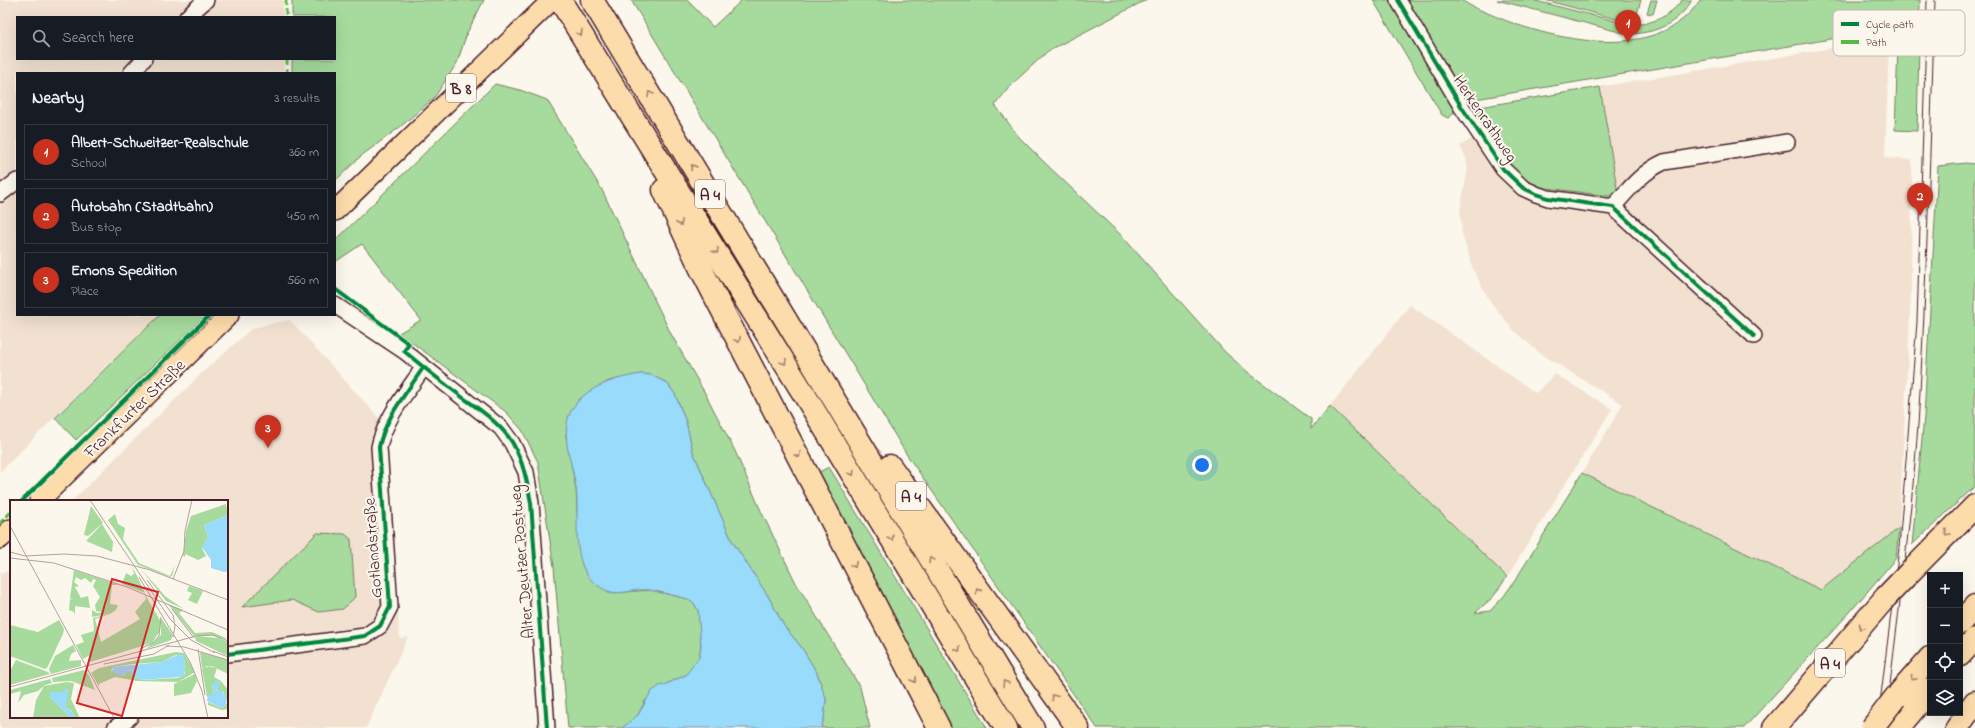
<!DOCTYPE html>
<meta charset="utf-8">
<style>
body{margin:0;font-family:"Indie Flower",sans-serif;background:#20242c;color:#f1f3f6}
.controls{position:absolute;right:12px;bottom:12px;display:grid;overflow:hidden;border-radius:0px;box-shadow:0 4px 16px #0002}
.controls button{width:36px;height:36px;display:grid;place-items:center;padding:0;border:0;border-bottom:1px solid #363941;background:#171b24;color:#f1f3f6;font:20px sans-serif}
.you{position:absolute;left:1202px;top:465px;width:14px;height:14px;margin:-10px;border:3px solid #fff;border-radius:50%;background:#1a73e8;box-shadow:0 0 0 6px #1a73e833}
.badge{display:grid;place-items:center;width:26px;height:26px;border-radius:50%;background:#c8321e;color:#fff;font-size:13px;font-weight:700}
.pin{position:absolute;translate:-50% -33px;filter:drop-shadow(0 1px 2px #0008)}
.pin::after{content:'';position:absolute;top:21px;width:14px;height:12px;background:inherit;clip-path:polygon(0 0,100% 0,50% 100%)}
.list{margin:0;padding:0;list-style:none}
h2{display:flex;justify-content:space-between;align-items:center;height:52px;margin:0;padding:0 16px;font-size:17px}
h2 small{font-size:13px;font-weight:400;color:#9ea1a6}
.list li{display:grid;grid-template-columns:26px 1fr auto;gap:12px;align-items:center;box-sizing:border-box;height:56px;margin:0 8px 8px;padding:0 8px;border:1px solid #363941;border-radius:0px}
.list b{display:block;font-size:15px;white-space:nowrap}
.list p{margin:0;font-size:13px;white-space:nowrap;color:#9ea1a6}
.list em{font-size:13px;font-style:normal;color:#9ea1a6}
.icon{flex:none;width:22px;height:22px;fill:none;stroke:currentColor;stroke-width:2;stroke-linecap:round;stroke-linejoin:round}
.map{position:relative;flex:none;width:1975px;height:728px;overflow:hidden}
.search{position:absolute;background:#171b24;box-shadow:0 4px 16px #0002;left:16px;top:16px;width:320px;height:44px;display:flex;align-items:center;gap:10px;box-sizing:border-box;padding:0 14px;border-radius:0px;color:#9ea1a6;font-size:15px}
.panel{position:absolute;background:#171b24;box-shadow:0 4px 16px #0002;left:16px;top:72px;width:320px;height:244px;border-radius:0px}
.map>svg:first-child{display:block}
</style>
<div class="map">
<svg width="1975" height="728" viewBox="0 0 1975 728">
<rect width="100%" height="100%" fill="#fbf7ec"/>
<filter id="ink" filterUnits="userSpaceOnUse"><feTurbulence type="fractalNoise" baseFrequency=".025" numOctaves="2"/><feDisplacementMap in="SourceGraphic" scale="8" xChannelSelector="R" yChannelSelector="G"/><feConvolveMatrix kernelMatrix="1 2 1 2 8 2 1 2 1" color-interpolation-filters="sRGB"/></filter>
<g filter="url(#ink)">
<path fill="#f2e1d0" d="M0,0H283V17H17V59H284V73H17V315H160L98,374L0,472Z
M1881,40L1889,47L1885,158L1912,160L1911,298L1899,528L1821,590L1582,473L1623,404L1541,354L1514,331L1489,300L1473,269L1462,234L1460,210L1468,169L1466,158L1460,146L1473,138L1472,108Z
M1410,305L1536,393L1555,374L1612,409L1507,577L1330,406Z
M290,320L379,418L400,638L408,637L366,728H0V573L6,572L11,567V717H227V501H72L202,373L250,330L264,325Z"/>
<path fill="#a6db9d" stroke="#787d64" d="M292,0H484L467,33L457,63L434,98L400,127L361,156L335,181V73H292V59H335V17H292Z
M631,0H687L713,27L742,0H1146L1048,51L1011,85L995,105L1019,137L1046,164L1122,236L1226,353L1250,374L1311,419V429L1330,406L1507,577L1493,597L1475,613L1490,611L1504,596L1516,579L1582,473L1821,590L1899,528L1896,558L1850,612L1744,728H1097L907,455Z
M1373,0H1394L1455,108L1453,114L1448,118L1442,115Z
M1405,0C1417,0 1450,0 1460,0C1464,1 1469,5 1473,7C1488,13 1503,20 1518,25C1575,44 1662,58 1700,0H1920L1917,131L1895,130L1898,46L1896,28L1464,101Z
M1497,0H1532L1631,25C1652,24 1669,17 1682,0H1692C1678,24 1654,34 1627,34Z
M1545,0H1641L1634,24Z
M1651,0H1657L1653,14L1647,13Z
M495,84L520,90L547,100L602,190L671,334L706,395L735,451L761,511L796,583L860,687L870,728H821L824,718L826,699L817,673L802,648L784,626L768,596L732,541L693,452L686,422L675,394L667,383L651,375L641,374L609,381L579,399L569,416L566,436L576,489L579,547L582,564L586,573L610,593L650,590L688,599L693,602L698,610L701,629V646L699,657L692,669L686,675L662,686L645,701L638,715L633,721L622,728H568L554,567L538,462L522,430L506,412L399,333L421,320L362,244L335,262V241Z
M1600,87L1617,188L1614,194L1609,196L1532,186L1505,163L1472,114L1473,108Z
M1966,163L1975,164V486L1912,545L1924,417L1938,166Z
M160,315H206L76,440L55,418Z
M829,467L987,728H950L819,472Z
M317,533L345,534L351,539L355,597L343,609L319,612L292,600L242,607Z"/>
<path fill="#99dbfb" stroke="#7990a8" d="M641,374L651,375L667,383L675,394L686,422L693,452L732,541L768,596L784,626L802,648L817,673L826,699L824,718L821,728H622L638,715L651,692L661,685L662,686L686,675L699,657L701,646L698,610L693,602L688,599C675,596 662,592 649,590C629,588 617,600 597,585C569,565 580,518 576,488C573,464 559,435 571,411C584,387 615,378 641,374Z"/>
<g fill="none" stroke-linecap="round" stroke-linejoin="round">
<defs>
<path id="minor" d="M1398,0L1461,106L1503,169L1523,188L1536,194L1548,198L1613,207L1754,336
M187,17L206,0
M131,73L144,59
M0,194L17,181
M1613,207C1629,189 1642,172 1664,162L1787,142
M335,305L404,351L501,428L512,443L526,472L531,503L547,728
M227,654L365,636L380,626L390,607L379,447C385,418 407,392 423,368
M115,728L130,717"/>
<path id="major" d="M335,211L552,0
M39,501L229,315
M0,539L11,529"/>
<path id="highway" d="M560,0L807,399L1006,728
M592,0L1033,728
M664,190L701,269L939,728
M890,466L1078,728
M1909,573L1975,506
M1960,623L1975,606
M1960,655L1975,639
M1895,698L1930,658
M1774,728L1886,597
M1898,728L1930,690
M1957,728L1975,702"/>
</defs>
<use href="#minor" stroke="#4a1f2b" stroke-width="18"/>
<use href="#major" stroke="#4a1f2b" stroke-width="22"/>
<use href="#highway" stroke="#4a1f2b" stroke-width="25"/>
<use href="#minor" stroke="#fbf7ec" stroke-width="15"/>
<use href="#major" stroke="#fddcac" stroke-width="19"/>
<use href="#highway" stroke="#fddcac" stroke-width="22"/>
<path stroke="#4a1f2b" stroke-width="1" d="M1877,728L1899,548L1917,322L1927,0
M1885,728C1896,627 1911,527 1918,425C1927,284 1930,142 1935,0"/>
<defs>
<path id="highway-bridge" d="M1886,597L1909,573
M1872,728L1895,698"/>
</defs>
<use href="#highway-bridge" stroke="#4a1f2b" stroke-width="25" stroke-linecap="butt"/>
<use href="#highway-bridge" stroke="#fddcac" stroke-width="22"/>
<path stroke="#58b947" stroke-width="3" stroke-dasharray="6 3" stroke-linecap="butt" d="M286,0V17
M287,59V73
M0,523L11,512"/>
<defs>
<path id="cycleway" d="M1398,0L1461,106L1503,169L1523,188L1536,194L1548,198L1613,207L1754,336
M335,289L409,344L404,351C423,367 442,382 462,397C480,410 500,423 512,442C523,461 527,481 531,503L547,728
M22,501L210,315
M227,654L365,636L380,626L390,607L379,447C385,418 407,392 423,368"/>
</defs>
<use href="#cycleway" stroke="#fbf7ec" stroke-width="6"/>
<use href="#cycleway" stroke="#00873e" stroke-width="4"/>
</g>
<defs><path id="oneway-chevron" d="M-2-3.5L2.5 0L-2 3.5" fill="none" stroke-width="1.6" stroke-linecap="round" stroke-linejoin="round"/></defs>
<g stroke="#a47e6c">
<use href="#oneway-chevron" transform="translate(580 33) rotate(59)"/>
<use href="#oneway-chevron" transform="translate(650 94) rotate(-121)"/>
<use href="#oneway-chevron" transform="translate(693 167) rotate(-121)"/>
<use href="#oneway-chevron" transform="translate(680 223) rotate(65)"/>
<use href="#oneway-chevron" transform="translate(716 251) rotate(58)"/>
<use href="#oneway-chevron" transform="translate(738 340) rotate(63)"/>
<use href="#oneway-chevron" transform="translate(784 362) rotate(58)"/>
<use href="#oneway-chevron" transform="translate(798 455) rotate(63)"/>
<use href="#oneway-chevron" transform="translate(852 473) rotate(59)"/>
<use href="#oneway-chevron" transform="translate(1947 533) rotate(135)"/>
<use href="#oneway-chevron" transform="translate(891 538) rotate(59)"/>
<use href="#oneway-chevron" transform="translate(931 560) rotate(-121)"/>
<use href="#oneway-chevron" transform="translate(854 565) rotate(63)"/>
<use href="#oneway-chevron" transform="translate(978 591) rotate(-125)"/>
<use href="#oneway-chevron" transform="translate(1861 627) rotate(131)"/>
<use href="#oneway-chevron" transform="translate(958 649) rotate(59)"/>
<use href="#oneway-chevron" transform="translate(1913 678) rotate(131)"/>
<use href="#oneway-chevron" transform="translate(914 680) rotate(63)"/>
<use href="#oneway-chevron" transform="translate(1005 683) rotate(-121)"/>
<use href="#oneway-chevron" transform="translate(1054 697) rotate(-127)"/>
</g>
</g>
<g text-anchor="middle" stroke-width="4" stroke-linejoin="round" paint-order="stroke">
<g fill="#fbf7ec" stroke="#7f6065" stroke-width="1">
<rect x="446" y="74" width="30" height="28" rx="3"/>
<rect x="695" y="180" width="30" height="28" rx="3"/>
<rect x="896" y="482" width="30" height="28" rx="3"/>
<rect x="1815" y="649" width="30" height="28" rx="3"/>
</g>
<g font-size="16" font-weight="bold" fill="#4a1f2b">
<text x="461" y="94">B 8</text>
<text x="710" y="200">A 4</text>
<text x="911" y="502">A 4</text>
<text x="1830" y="669">A 4</text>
</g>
<g font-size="17" fill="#4a1f2b" stroke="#fbf7ec">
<text transform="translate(1486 118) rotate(56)" y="6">Herkenrathweg</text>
<text transform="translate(134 408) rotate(-44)" y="6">Frankfurter Straße</text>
<text transform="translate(372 548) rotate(-94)" y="6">Gotlandstraße</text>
<text transform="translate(521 562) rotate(-95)" y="6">Alter Deutzer Postweg</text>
</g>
</g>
<g transform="translate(10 500)">
<rect width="218" height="218" fill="#fbf7ec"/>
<path d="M216,4L218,15L194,25L198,37L192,48L196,56L188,60L175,54V57L173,56L176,31L181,16ZM81,6L93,23L78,36L74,35ZM105,14L108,24L115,28L113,39L129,63L160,76L165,65L162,76L160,77L128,65L98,20ZM92,24L103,42L102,52L76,41ZM122,67L127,76L135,93L112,84L116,73L121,76L124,74ZM131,69L156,97L174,109L156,101ZM64,70L109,85H102L100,104L108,105L106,110L100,114L85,119L91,142L130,119L125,112L136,99L134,93L151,122L150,131L142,143L77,163L81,158L80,155L73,159L66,145L74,142L71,135L84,131L83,118L98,114L82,117V110L87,113H90L94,109L98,102L91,112L86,111L85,105L90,97L83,86L86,80L83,79L81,83L75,78L71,80L66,77L64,82L69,86L65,87L71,98L78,96L80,108L65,106V116L64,112L59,110L60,99L63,100L60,98ZM179,86L193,91L187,104L178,100L182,93L177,91ZM158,104L173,110L169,113L185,133L202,132L218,139L184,136ZM151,118L163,135L161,140L136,149L151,135ZM49,120L54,129L53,134L37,168L35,169L0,156V125L28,132ZM201,135L218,142V156L186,141L185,137ZM63,145L66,151L61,154L59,161L71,160V166L41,174L39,169L45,156ZM166,152L174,153L185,172L168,182L127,181L105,177L89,184V187L81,173L89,168ZM166,155H172L174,158L175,174L168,178L132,180L124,177L120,171L116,170L115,175L101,171L103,167L123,164L152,162ZM190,152L218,160V174L202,166L192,168ZM6,160L38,172L40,174L0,185V171ZM197,166L207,168L204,177L211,181L218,190V209L212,210L198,205V202L212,208L217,203L215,195L213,194L214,192L206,190L210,183L207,181L202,186L204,194L197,197L192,169ZM74,170L79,175L85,190L61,181L43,182L42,178ZM185,174L187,181L181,193L164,196V184ZM40,179L42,183L35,185L28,191L14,195L8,203L11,191L0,194V190ZM57,182L64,183L61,199L70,218H65L61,210L55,208L57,189L53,193L41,192L40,197L61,218H23L26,200L34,186Z" fill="#a6db9d" fill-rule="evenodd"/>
<path d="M218,15V71L214,72L201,68V60L192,47L198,37L194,25ZM170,154L174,157L175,171L174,175L169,177L132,180L124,177L119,170L113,176L102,172L103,167L152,162ZM206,180L210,183L206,190L213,191V194L216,195V204L212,208L197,201L198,196L204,193L202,186ZM55,189L59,191L55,208L61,210L65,218H61L40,197V192H53Z" fill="#99dbfb"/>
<path fill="none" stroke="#b4a19f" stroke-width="1" d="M80,0L160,119L181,140L205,153M0,26L104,218M0,52L15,56L54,54L87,56L140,70L218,100M0,58L44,63L117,87L218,130M129,77L180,162L192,191L198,218M163,79L174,51L175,31L182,0M137,80L163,115L165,126L163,137M162,109L184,138M156,146L174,147L218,160M132,148L143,143L149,136L151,117M188,149L195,195M203,151L218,157M94,164L144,154L159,145M0,187L186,136L203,135L218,141"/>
<path fill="#d62828" fill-opacity="0.15" stroke="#d62828" stroke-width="2" d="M102,79L148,92L112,216L67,203Z"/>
<rect width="218" height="218" fill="none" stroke="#4a1f2b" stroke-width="2"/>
</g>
<rect x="1833" y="10" width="132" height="46" rx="6" fill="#fbf7ec" stroke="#c6b6b2" stroke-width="1"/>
<rect x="1841" y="22" width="18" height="4" fill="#00873e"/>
<rect x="1841" y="40" width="18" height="4" fill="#58b947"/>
<g font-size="11" fill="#4a1f2b">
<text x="1866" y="28">Cycle path</text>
<text x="1866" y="46">Path</text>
</g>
</svg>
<div class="controls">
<button>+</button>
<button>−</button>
<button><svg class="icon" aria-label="locate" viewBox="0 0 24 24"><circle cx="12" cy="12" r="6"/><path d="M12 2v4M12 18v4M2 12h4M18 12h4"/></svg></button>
<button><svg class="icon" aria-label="layers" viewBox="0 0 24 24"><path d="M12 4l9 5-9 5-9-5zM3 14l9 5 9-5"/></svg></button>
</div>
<div class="you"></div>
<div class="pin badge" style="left:1628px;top:43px">1</div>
<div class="pin badge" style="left:1920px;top:216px">2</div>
<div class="pin badge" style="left:268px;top:448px">3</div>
<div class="search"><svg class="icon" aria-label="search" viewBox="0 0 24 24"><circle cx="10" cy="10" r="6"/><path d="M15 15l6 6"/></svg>Search here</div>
<section class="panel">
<h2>Nearby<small>3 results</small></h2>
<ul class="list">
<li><span class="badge">1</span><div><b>Albert-Schweitzer-Realschule</b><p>School</p></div><em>360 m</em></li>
<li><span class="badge">2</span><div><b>Autobahn (Stadtbahn)</b><p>Bus stop</p></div><em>450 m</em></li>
<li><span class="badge">3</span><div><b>Emons Spedition</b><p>Place</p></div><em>560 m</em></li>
</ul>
</section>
</div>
